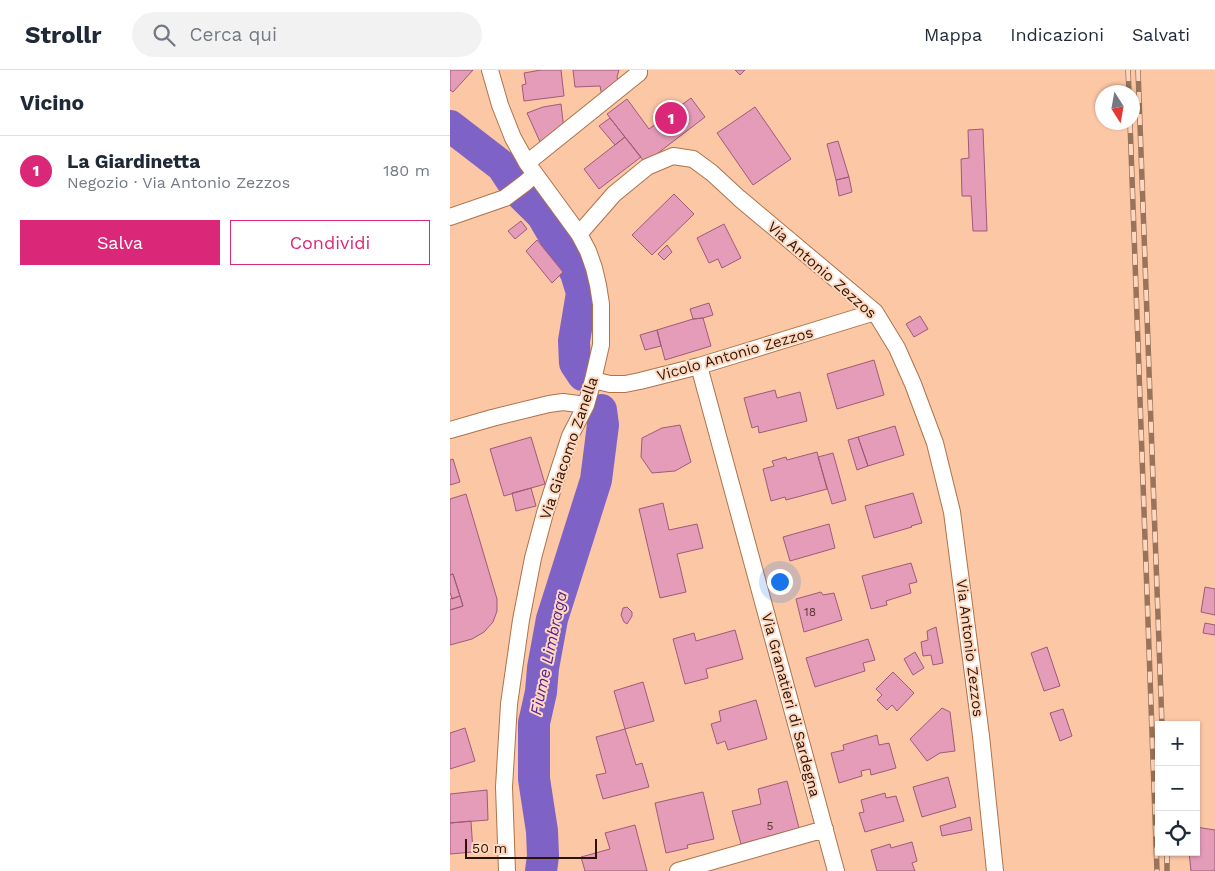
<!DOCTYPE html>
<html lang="it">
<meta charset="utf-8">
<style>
body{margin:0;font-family:"Work Sans",sans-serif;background:#f2f2f3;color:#1f2937}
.controls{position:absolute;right:15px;bottom:15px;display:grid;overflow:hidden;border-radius:0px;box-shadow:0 1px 4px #0004}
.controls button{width:45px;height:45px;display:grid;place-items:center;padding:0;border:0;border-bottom:1px solid #e0e1e3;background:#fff;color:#1f2937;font:25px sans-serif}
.compass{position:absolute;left:645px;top:15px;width:45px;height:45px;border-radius:50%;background:#fff;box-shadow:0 1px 4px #0004;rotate:169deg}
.scale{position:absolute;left:15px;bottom:12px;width:132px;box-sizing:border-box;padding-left:5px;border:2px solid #2b1404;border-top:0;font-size:14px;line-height:18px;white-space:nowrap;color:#2b1404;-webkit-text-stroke:4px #ffd7be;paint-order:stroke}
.you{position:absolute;left:329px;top:511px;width:18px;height:18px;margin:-12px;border:4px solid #fff;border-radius:50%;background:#1a73e8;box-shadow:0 0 0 8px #1a73e833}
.badge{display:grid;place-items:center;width:32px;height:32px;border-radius:50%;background:#db2777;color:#fff;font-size:16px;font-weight:700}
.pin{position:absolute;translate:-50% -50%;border:2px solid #fff;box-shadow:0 1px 5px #0006}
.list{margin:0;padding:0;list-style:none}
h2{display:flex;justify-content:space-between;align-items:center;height:65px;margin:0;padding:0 20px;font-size:21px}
h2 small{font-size:16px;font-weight:400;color:#747a83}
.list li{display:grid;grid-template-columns:32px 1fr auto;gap:15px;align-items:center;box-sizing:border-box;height:70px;padding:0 20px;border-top:1px solid #e0e1e3}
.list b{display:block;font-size:19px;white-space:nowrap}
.list p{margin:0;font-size:16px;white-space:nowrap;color:#747a83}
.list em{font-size:16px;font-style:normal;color:#747a83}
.actions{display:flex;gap:10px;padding:15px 20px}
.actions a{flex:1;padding:11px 0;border:1px solid #db2777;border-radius:0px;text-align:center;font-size:18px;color:#db2777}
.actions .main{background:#db2777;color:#fff}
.icon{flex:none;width:28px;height:28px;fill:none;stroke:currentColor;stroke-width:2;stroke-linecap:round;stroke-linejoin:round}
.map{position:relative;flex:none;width:765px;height:801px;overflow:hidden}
header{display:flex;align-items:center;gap:30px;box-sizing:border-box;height:70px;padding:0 25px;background:#fff;border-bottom:1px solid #e0e1e3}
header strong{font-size:24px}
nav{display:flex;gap:28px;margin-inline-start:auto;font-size:18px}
.search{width:350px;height:45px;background:#f2f2f3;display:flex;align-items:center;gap:12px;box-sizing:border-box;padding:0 18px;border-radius:28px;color:#747a83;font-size:19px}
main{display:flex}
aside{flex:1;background:#fff}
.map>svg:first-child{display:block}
</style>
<header>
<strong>Strollr</strong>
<div class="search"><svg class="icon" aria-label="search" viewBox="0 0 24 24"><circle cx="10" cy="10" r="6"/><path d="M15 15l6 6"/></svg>Cerca qui</div>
<nav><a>Mappa</a><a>Indicazioni</a><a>Salvati</a></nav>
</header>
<main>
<aside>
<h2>Vicino<small></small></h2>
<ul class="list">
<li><span class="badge">1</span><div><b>La Giardinetta</b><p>Negozio · Via Antonio Zezzos</p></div><em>180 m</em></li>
</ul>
<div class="actions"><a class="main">Salva</a><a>Condividi</a></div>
</aside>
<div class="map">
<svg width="765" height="801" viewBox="0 0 765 801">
<rect width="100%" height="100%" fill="#fbc7a5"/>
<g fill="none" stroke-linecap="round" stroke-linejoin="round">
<path stroke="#7f62c5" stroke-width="32" d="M0,56L52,96L69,122L92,145L126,203L132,223L124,271L125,293L133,305
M91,801L93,786L92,761L84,709V653L91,622L93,598L102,549L146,410L153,355L151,340"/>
</g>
<path fill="#e59cb8" stroke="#9e5b77" d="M0,0H23L3,22L0,20Z
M91,0H111L114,26L74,31L72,15L76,14L74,3Z
M123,0H169L167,7L168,10L152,26L150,16L125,17Z
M285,0H295L290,5Z
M241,28L255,47L195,93L157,44L177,29L199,59Z
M111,34L114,60L91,74L77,43L93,37Z
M305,37L341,89L303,115L267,63Z
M160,48L175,67L165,75L149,56Z
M533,59L537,161H523L521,126H512L511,89L519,88L518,60Z
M175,67L191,87L149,119L134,99Z
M388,71L399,107L386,110L377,74Z
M399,107L402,122L389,126L386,110Z
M224,124L244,144L202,185L182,165Z
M71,151L77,159L65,169L58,161Z
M274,154L291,188L272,198L268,189L259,193L247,168Z
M87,170L113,202L102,213L76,181Z
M217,175L222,182L214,190L208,184Z
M259,233L263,245L253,248L243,249L240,239Z
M470,246L478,259L464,267L456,254Z
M253,248L261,276L215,290L207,260L243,249Z
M207,260L211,276L195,280L190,265Z
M424,290L434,325L387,339L377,304Z
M325,320L327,328L350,322L357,351L309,363L308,356L302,358L294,328Z
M230,355L241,392L225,401L202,403L191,387L192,368L212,358Z
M445,356L454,385L418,396L408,367Z
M81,367L95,414L54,426L40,379Z
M408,367L418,396L407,400L398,370Z
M367,382L377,419L336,430L335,427L321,431L313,399L324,396L322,391L336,387L337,390Z
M383,383L396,430L382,434L368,387Z
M3,389L10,412L0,415V390Z
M81,418L86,436L66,441L62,423Z
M463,423L472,453L461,456L462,457L424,468L415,436Z
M16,424L47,529V541L43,552L34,562L22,569L0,575V540L13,536L3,504L0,505V429Z
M213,433L219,460L247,454L253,478L227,484L236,522L210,528L189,439Z
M379,454L385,478L340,491L333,467Z
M461,493L467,512L459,514L461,523L436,531L437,535L421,539L412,506Z
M3,504L10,526L2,529L0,522V505Z
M755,517L765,519V545L751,542Z
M371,522L373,525L384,523L392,550L354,562L346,529Z
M10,526L13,536L0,540V529Z
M177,537L182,542V546L177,554L174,552L171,545L173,538Z
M755,553L765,555V565L753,563Z
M486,557L493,593L483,595L481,585L473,586L471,572L478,570L477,561Z
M285,560L293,589L256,599L258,608L235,614L223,569L244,563L246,571Z
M418,569L425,590L413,593L415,601L365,617L356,588Z
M597,577L610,616L594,621L581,583Z
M465,582L474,598L463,605L454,589Z
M443,602L464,623L447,641L442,635L437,640L427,630L432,625L426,619Z
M193,612L204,651L175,659L164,621Z
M306,630L317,669L278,680L275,671L267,674L261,654L271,651L269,641Z
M492,638L500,642L505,681L490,683L477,691L460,669Z
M613,639L622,666L610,671L600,643Z
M15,658L25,691L0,699V663Z
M175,659L186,695L192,693L199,717L153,729L146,705L156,703L146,667Z
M427,665L429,675L439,673L446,698L421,705L420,699L411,701L412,706L389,713L381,683L394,680L393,675Z
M498,707L506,737L472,747L463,717Z
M337,711L349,758L291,774L282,741L311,734L308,719Z
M37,720L38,750L0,753V724Z
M253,722L264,769L237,775L238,778L216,783L205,733Z
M435,723L436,728L446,726L454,751L415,762L409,743L414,742L411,730Z
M520,747L522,760L492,766L490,756Z
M21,751L23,782L0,784V753Z
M185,755L197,801H135L131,787L160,779L155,763Z
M746,757L765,760V801H741L739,782H746Z
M462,772L467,791L462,793L465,801H427L421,780L440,774L441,778Z"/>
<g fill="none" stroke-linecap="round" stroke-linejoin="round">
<defs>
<path id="minor" d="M40,0L50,35L63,68L77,93L129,164L138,181L144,198L148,215L151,234V275L143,310L136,335L120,366L95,443L83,488L71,550L59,634L54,717L57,801
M77,93L189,3V0
M0,147L55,128L75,113L85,104
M129,164L164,124L197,97L223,86L243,89L262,103L289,128L425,242L447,278L463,314L485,373L502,442L531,666L545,801
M249,296L386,801
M143,310L160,314H175L190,311L249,296L425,242
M0,360L42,348L99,334L113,332L136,335
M228,801L375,759"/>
</defs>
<use href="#minor" stroke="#ae734a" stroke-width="18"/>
<use href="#minor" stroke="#fff" stroke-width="16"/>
<defs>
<path id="rail" d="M678,0L679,22
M688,0L712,655
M680,52L707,801
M717,782V801"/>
</defs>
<use href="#rail" stroke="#9a745a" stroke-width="5.5"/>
<use href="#rail" stroke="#ffd7be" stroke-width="4" stroke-dasharray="11" stroke-linecap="butt"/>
</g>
<g text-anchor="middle" stroke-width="4" stroke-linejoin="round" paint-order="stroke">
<g font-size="12" fill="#5a3631">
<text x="360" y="546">18</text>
<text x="320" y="760">5</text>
</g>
<g font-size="15" fill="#2b1404" stroke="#ffd7be">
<text transform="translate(372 200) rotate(41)" y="5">Via Antonio Zezzos</text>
<text transform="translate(285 284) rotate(-16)" y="5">Vicolo Antonio Zezzos</text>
<text transform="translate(119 378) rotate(-71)" y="5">Via Giacomo Zanella</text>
<text transform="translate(520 578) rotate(83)" y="5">Via Antonio Zezzos</text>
<text transform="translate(341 635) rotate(75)" y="5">Via Granatieri di Sardegna</text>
</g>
<g font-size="16" font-style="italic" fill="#4e1e96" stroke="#ffd7be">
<text transform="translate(98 583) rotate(-78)" y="6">Fiume Limbraga</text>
</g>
</g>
</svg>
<div class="controls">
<button>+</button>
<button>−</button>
<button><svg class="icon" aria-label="locate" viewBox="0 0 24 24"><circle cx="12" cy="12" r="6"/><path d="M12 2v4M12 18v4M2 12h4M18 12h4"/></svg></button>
</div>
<svg class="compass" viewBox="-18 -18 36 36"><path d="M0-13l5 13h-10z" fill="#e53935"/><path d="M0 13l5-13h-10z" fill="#747a83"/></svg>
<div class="scale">50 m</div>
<div class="you"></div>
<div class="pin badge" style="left:221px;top:48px">1</div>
</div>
</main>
